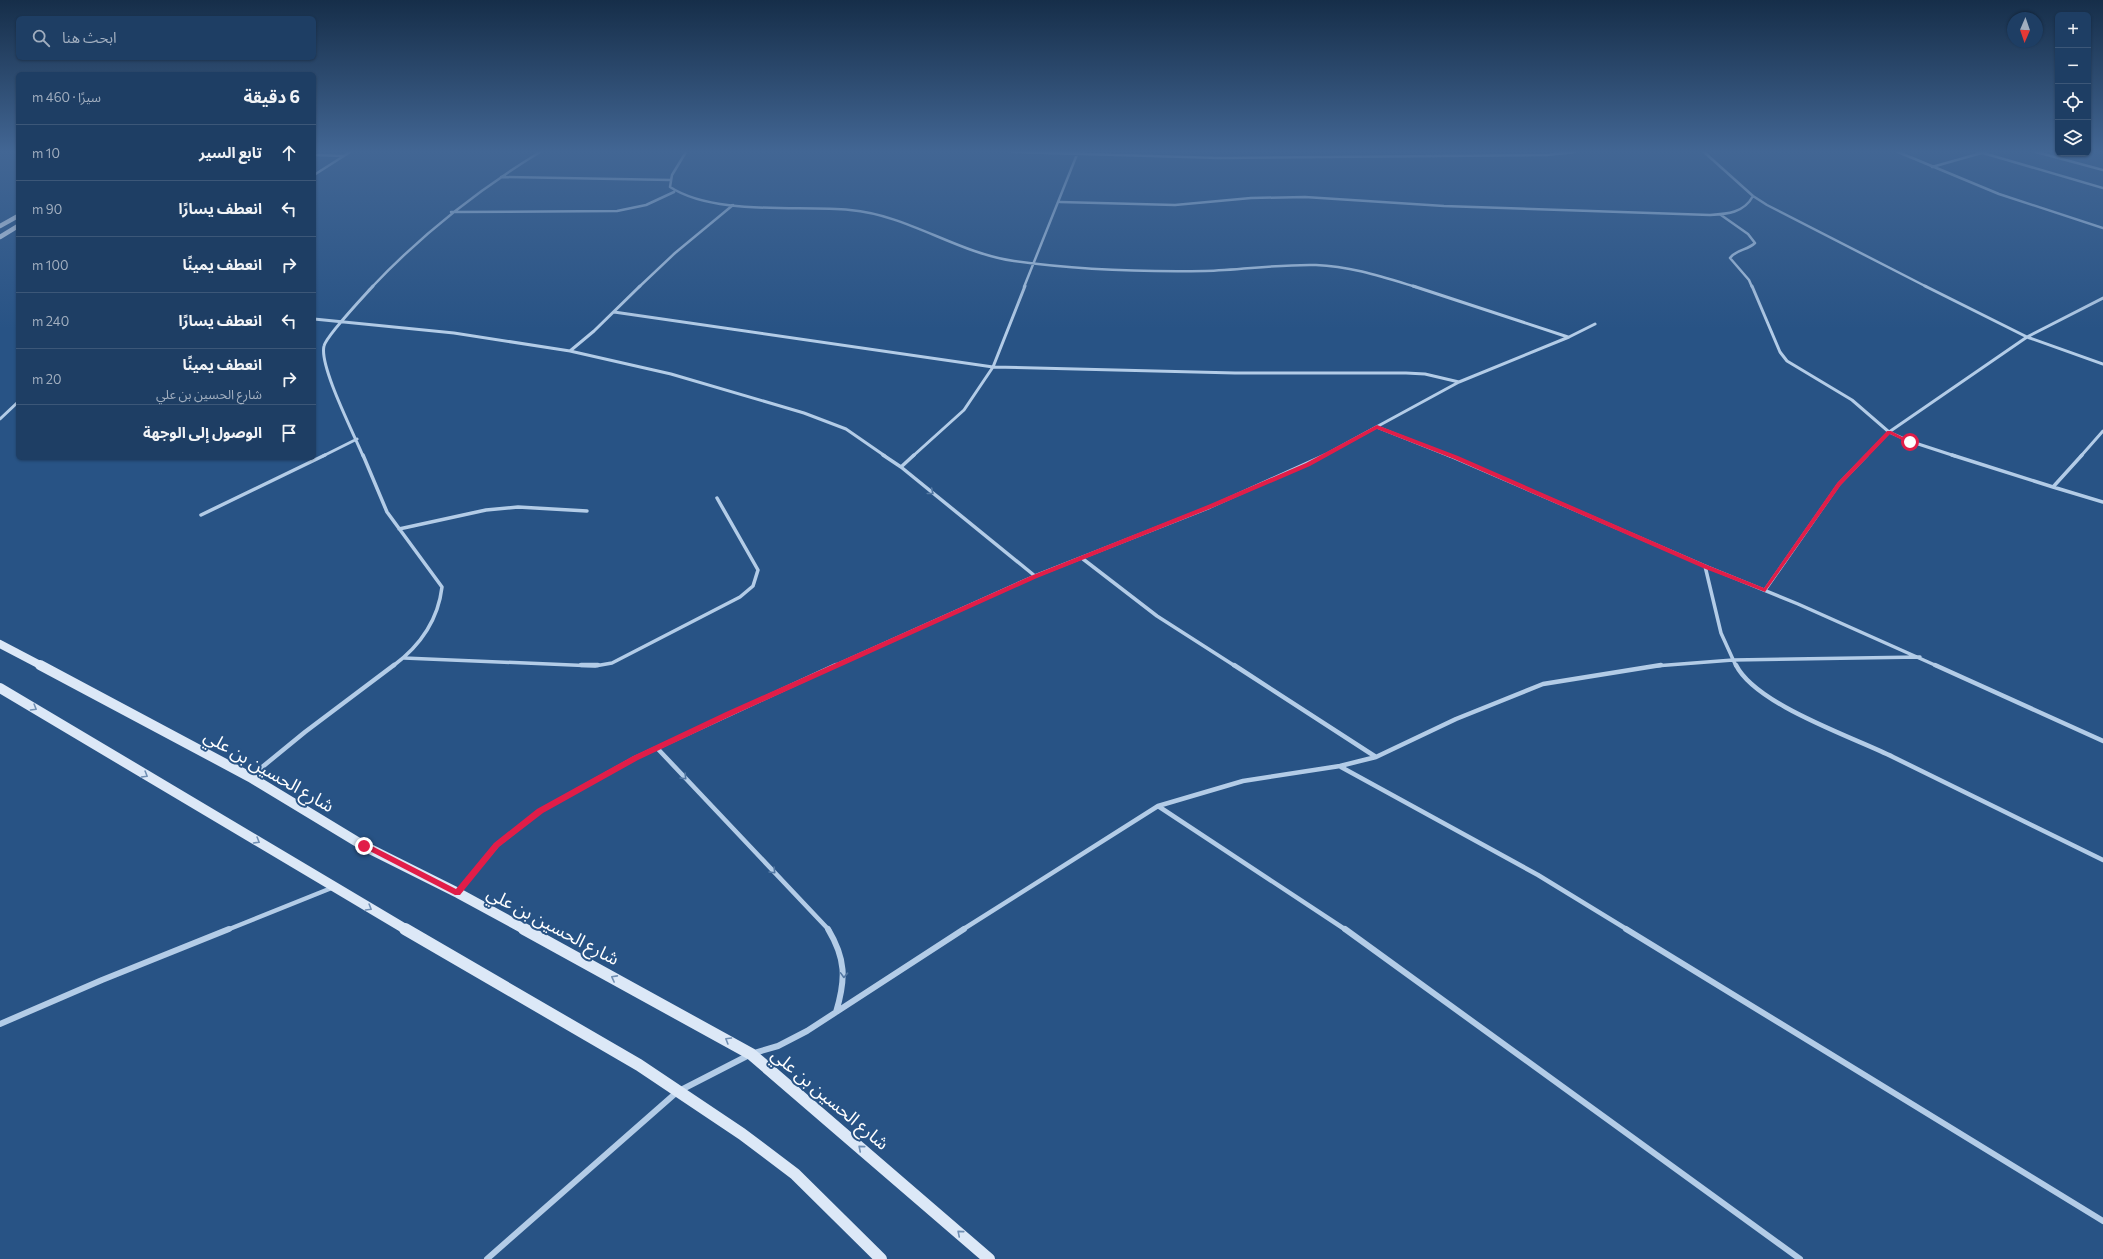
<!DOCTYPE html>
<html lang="ar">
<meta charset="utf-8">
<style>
body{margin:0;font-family:Commissioner,"Noto Sans Arabic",sans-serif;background:#2b496d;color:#f1f3f6;direction:rtl}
.controls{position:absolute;right:12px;top:12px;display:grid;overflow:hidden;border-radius:6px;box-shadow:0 1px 3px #0004}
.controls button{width:36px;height:36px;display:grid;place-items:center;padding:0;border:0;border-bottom:1px solid #3c5778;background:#1e3e64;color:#f1f3f6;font:20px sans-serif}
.compass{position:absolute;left:2007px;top:12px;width:36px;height:36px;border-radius:50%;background:#1e3e64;box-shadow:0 1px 3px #0004;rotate:182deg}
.stop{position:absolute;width:12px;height:12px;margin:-9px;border:3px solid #e11d48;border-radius:50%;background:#fff}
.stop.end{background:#e11d48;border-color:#fff;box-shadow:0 1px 4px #0008}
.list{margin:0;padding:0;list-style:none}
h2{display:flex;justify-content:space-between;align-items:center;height:52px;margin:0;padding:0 16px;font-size:17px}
h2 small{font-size:13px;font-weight:400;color:#a1aebf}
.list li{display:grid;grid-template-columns:26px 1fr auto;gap:12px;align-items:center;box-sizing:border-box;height:56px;padding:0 16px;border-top:1px solid #3c5778}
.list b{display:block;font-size:15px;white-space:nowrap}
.list p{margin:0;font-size:13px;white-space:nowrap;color:#a1aebf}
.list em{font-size:13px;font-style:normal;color:#a1aebf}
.icon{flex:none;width:22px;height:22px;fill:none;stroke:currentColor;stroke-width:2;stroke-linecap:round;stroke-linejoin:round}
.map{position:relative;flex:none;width:2103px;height:1259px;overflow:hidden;direction:ltr}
.search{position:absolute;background:#1e3e64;box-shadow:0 1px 3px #0004;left:16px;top:16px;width:300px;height:44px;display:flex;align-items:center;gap:10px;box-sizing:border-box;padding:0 14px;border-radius:6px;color:#a1aebf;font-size:15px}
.panel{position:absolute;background:#1e3e64;box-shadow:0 1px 3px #0004;left:16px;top:72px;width:300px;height:388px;border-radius:6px;direction:rtl}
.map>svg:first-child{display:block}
</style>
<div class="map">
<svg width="2103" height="1259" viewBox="0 0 2103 1259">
<rect width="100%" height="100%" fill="#285385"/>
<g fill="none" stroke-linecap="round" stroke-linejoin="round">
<path stroke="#b3cce7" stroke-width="2.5" d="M686,152L672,175L670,187C715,216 797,205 850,210C908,215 957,253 1014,261C1077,270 1142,272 1205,271C1242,270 1279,264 1316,265C1350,266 1383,277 1416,287
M1012,152L1219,158L1547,155L1575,152
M1704,152L1753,196L1767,205L1927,287
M1898,152L1999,194L2103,228
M2036,152L2103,170
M1983,153L2103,188
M314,155L344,156
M1932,167L1985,152
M314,175L350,152
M501,177L671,180
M1060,202L1175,205L1251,198L1305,197L1444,206L1710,215C1727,214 1744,213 1753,196
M451,212L617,211L646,205L674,192
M1721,215L1748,234L1755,243C1748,250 1735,250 1730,258L1749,280L1752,287
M372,287C422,234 478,190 540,152
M639,287L675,253L733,205
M1024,287L1078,152"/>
<path stroke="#b3cce7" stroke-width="3" d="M1413,286L1568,337
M1752,286L1780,352L1787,361L1852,400L1889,432L1909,441L1955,456
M1925,286L2027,337L2103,298
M614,312L993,367L1235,373H1406L1425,374L1459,382
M314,319L454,333L570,351L671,374L804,413L846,429L885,456
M570,351L594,331L640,286
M0,419L18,402
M1377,427L1450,456
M323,456L357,439
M363,456C354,434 319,366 324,346C326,336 364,296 373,286
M913,456L964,410L993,367L1025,286
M1323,456L1459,382L1569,337L1595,324
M1866,456L1889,432L2027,337L2103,364
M2081,456L2103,431"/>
<path stroke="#b3cce7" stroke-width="3.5" d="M363,455L387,512L442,587C438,621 420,646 393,666
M883,455L901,467L1035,576
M1448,455L1705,566L1798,604L1937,666
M1952,455L2053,487L2082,455
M901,467L914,455
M2053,487L2103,502
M201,515L325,455
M399,529L486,510L518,507L587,511
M1083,559L1157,616L1235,666
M1705,566L1721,633L1736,666
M1765,590L1839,484L1867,455
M404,658L595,666L612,663L740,597L753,586L758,570L717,498
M834,666L1035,576L1210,507L1325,455
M1655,666L1733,660L1920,657"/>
<path stroke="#b3cce7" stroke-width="4.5" d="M581,665H598
M1234,665L1376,757
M1736,665C1756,705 1853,737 1893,757C1963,791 2033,826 2103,860
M1935,665L2103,741
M657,748L829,930
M1341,767L1538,875L1628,930
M250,777L305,732L394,665
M1158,806L1346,930
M458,892L497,845L540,811L635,758L836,665
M227,930L334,887
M962,930L1158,806L1243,781L1340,766L1376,757L1456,719L1543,684L1661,665"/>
<path stroke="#b3cce7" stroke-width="6" d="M828,929C846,959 846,979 836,1012
M1345,929L1800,1259
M1626,929L2103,1221
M0,1024L102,980L229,929
M487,1259L677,1092L751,1054L778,1046L807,1031L964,929"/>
<path stroke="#dce8f7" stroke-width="4.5" d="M0,226L18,216
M0,237L18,226"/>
<path stroke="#dce8f7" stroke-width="8" d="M0,644L42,666"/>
<path stroke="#dce8f7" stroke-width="10" d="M40,665L250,777L364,846L458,893L526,930
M0,688L407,930"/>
<path stroke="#dce8f7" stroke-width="12" d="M405,929L639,1065L742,1134L795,1174L881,1259
M524,929L751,1054L989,1259"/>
</g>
<defs><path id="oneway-chevron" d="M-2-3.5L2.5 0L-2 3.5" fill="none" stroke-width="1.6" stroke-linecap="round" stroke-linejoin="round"/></defs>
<g stroke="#5277a2">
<use href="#oneway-chevron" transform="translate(931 492) rotate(39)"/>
<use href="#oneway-chevron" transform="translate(684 777) rotate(46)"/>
<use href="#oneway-chevron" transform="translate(773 871) rotate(46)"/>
<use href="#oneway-chevron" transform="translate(844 975) rotate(92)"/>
</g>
<g stroke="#708fb3">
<use href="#oneway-chevron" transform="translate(34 708) rotate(31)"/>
<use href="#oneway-chevron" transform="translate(145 775) rotate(31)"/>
<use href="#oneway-chevron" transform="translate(257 841) rotate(31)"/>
<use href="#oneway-chevron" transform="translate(369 908) rotate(31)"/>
<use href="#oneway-chevron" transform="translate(614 978) rotate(-152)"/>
<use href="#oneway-chevron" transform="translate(728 1040) rotate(-149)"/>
<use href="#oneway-chevron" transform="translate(861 1148) rotate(-140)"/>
<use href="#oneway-chevron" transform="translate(960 1233) rotate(-140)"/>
</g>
<linearGradient id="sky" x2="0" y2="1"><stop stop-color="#162e49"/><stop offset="0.46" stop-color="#426694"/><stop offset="1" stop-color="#426694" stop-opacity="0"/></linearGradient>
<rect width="2103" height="329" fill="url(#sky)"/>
<path fill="#e11d48" d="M1377,425L1458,456L1707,565L1764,588L1837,483L1887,431H1891L1912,442L1908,443L1890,434L1841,485L1765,592L1703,568L1454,459L1377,429L1310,466L1212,508L1037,578L731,716L638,760L543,813L499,847L460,895H455L360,846L364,842L366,843L456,889L494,843L537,809L633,756L726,712L1033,575L1208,505L1306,463Z"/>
<g text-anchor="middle" stroke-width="4" stroke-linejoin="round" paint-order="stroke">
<g font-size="18" fill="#fff" stroke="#285385">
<text transform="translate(269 771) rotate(30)" y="6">شارع الحسين بن علي</text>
<text transform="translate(553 926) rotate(28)" y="6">شارع الحسين بن علي</text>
<text transform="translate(830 1099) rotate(40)" y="6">شارع الحسين بن علي</text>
</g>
</g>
</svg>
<div class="controls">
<button>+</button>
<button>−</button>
<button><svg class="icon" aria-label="locate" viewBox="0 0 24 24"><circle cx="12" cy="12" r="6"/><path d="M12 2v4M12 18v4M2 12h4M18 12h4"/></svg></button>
<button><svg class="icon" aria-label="layers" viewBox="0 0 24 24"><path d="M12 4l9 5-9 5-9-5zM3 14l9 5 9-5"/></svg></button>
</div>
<svg class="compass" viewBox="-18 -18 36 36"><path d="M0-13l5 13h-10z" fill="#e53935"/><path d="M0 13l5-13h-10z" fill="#a1aebf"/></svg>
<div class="stop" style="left:1910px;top:442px"></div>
<div class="stop end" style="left:364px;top:846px"></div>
<div class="search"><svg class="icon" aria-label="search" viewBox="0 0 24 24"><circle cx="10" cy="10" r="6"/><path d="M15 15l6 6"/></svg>ابحث هنا</div>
<section class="panel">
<h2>6 دقيقة<small>سيرًا · 460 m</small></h2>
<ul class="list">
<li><svg class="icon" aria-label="ahead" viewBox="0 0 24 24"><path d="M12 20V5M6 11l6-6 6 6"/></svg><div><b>تابع السير</b></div><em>10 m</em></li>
<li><svg class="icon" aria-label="left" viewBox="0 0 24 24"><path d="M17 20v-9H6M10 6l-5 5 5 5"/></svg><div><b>انعطف يسارًا</b></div><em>90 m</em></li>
<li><svg class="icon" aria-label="right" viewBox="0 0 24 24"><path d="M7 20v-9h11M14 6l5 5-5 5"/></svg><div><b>انعطف يمينًا</b></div><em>100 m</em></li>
<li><svg class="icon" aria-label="left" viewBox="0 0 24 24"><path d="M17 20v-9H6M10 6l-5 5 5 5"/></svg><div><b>انعطف يسارًا</b></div><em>240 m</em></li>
<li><svg class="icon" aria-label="right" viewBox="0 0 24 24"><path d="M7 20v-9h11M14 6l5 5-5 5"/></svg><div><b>انعطف يمينًا</b><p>شارع الحسين بن علي</p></div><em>20 m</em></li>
<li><svg class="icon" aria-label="arrive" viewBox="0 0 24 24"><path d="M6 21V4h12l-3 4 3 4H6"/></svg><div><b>الوصول إلى الوجهة</b></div></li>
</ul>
</section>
</div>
